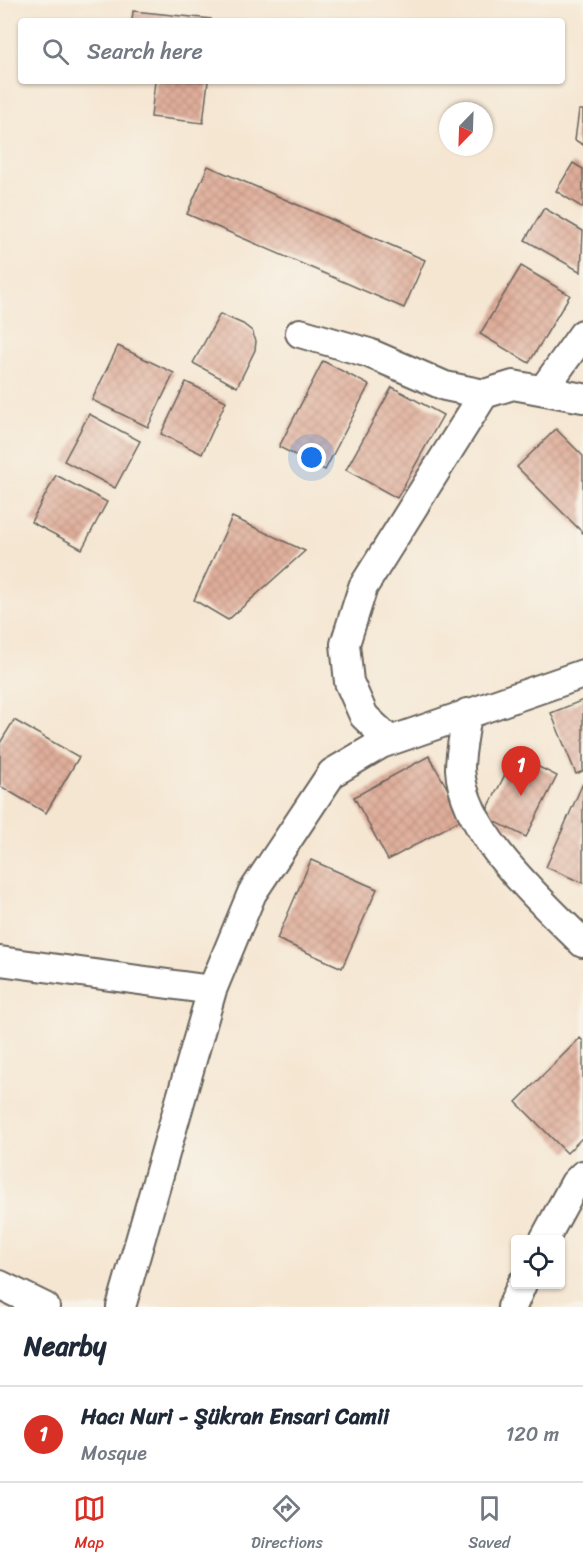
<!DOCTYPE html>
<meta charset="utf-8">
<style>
body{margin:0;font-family:Sriracha,sans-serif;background:#f6f6f7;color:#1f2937}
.controls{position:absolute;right:18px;bottom:18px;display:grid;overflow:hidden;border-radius:6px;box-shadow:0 2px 4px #0004}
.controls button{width:54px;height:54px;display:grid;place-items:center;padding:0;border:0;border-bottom:2px solid #e0e1e3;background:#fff;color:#1f2937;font:30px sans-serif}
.compass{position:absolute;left:439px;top:102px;width:54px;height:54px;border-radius:50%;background:#fff;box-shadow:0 2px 4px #0004;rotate:203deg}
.you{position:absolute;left:312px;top:458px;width:21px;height:21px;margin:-15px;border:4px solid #fff;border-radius:50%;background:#1a73e8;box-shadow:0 0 0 9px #1a73e833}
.badge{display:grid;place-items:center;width:39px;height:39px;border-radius:50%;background:#d93025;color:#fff;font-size:20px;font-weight:700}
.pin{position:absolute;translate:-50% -50px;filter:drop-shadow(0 2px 3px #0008)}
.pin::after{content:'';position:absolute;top:32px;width:21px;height:18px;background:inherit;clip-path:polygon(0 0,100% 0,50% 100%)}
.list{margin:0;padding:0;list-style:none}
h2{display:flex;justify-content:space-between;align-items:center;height:78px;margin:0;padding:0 24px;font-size:26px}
h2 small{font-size:20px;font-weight:400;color:#747a83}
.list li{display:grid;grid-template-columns:39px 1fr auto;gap:18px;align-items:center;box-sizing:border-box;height:96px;padding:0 24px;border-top:2px solid #e0e1e3}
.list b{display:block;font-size:22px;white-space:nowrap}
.list p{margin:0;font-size:20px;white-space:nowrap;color:#747a83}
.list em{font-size:20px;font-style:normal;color:#747a83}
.icon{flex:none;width:33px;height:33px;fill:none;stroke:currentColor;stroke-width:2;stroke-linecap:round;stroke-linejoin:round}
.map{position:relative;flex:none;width:583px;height:1307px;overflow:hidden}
.search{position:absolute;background:#fff;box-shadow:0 2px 4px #0004;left:18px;right:18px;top:18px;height:66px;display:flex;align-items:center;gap:15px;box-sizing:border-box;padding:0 21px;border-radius:6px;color:#747a83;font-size:22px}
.sheet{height:174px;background:#fff}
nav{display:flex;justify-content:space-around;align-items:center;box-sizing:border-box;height:84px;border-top:2px solid #e0e1e3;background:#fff;font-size:16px;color:#747a83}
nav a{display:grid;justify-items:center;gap:3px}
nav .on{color:#d93025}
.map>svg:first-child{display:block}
</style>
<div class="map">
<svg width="583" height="1307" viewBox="0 0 583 1307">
<defs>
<pattern id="building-cross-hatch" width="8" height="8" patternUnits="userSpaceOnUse" patternTransform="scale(1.5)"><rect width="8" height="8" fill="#dfad9a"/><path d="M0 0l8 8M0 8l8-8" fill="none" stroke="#bf9484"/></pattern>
</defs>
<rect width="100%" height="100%" fill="#f7f3e8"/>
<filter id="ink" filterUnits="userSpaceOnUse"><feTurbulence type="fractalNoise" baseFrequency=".0167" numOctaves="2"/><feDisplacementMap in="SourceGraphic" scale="12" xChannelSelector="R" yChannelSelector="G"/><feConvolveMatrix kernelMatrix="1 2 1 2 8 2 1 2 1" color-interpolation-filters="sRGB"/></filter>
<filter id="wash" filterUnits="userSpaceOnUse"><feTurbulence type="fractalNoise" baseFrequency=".008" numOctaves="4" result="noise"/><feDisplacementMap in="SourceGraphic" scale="24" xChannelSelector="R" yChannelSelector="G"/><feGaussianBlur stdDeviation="1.35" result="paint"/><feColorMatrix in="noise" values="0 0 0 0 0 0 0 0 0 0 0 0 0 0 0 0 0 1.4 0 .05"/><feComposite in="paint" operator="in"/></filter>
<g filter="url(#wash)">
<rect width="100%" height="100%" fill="#f5e6d2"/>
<g id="blocks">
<path fill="url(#building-cross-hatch)" d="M133,11L211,19V21H132Z
M155,81H208L203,123L151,117Z
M579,110H583V145L575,140Z
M573,163L583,169V208L556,191Z
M208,166L425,260L404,308L187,214Z
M544,208L583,231L581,272L525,240Z
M521,266L570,295L529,363L480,334Z
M220,314L243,324L252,331L256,341L255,350L237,387L193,363Z
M118,346L174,373L148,427L92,400Z
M323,361L369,385L325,470L279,447Z
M186,382L226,401L202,454L161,434Z
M392,387L443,415L397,498L346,470Z
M89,414L140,441L115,488L64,461Z
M556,429L583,456V533L517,467Z
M56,475L107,502L82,549L31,522Z
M232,517L305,551L228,620L194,600Z
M583,700V771L576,774L551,713Z
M14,720L79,757L46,813L0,786V743Z
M515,755L557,776L526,837L484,816Z
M429,756L464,818L388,860L354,797Z
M583,783V883L546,867Z
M311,860L377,889L342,968L277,939Z
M580,1038L583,1041V1137L567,1153L516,1102Z"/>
</g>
</g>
<g filter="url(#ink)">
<use href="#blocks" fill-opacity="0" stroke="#68635c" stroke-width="1.5"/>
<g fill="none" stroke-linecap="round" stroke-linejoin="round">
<defs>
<path id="minor" d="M300,333L369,353L445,386L484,394L513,385L583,398
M543,390L583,334
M467,713C465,731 460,751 460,769C463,832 540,900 583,943
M390,741L364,716L349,682L345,644L363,587L484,394
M0,961L212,990
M544,1240L575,1183L583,1175
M0,1285L45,1307
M121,1307L212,990L252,893L332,773L381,744L583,674
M512,1307L522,1284"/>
</defs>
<use href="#minor" stroke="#68635c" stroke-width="32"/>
<use href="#minor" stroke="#fff" stroke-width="28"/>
</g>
</g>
</svg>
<div class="controls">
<button><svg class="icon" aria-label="locate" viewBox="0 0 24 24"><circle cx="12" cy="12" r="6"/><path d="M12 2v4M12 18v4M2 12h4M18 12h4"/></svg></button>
</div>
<svg class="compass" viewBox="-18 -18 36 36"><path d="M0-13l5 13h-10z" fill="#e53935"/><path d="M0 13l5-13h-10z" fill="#747a83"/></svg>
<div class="you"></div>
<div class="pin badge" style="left:521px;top:796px">1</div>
<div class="search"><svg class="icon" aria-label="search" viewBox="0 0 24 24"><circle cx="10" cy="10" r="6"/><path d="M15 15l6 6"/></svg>Search here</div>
</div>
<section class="sheet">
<h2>Nearby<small></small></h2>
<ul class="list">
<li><span class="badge">1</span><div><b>Hacı Nuri - Şükran Ensari Camii</b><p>Mosque</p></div><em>120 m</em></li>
</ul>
</section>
<nav>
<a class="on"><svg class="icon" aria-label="map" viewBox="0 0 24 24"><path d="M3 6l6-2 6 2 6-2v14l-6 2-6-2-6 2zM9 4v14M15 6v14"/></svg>Map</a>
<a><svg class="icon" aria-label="directions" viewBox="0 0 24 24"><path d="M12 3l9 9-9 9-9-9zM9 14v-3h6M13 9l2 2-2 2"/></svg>Directions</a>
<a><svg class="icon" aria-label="saved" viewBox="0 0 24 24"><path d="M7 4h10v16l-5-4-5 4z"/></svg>Saved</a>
</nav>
